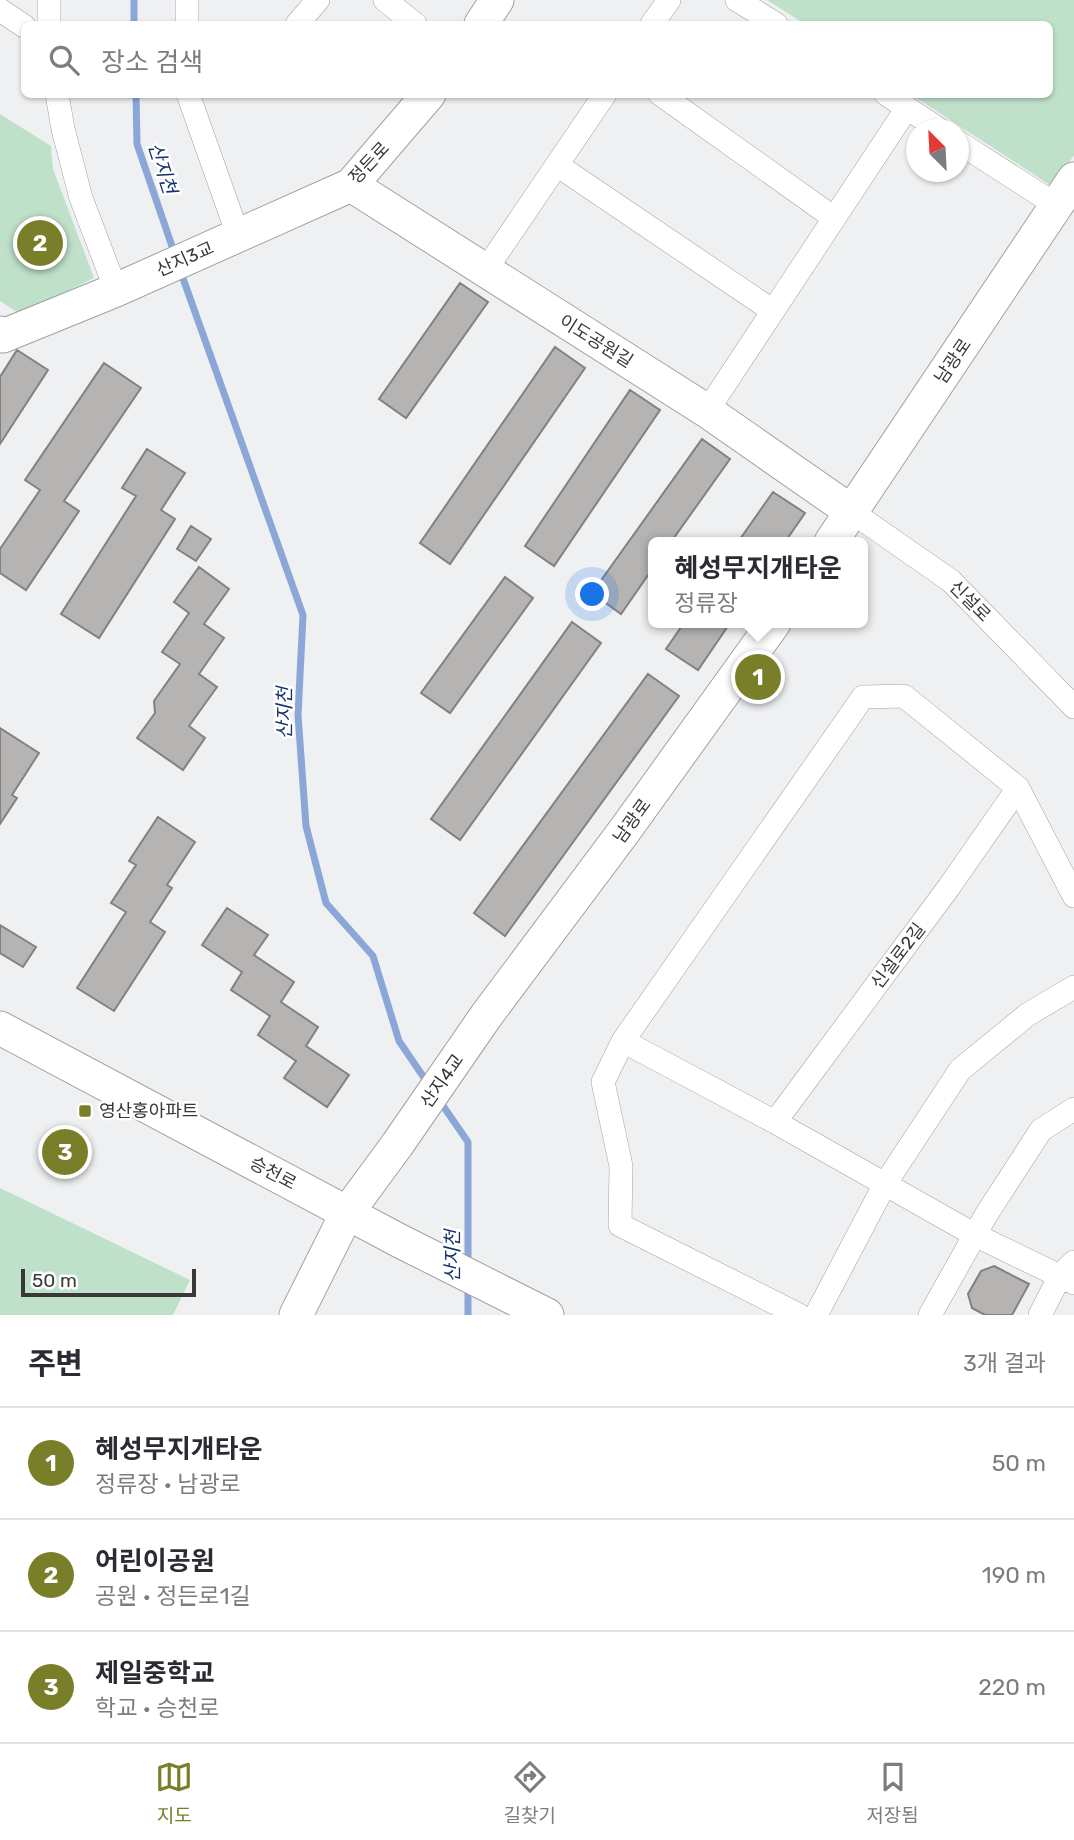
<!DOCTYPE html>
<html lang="ko">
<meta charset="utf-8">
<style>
body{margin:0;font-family:Rubik,"Noto Sans KR",sans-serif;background:#f2f2f3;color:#2b2b33}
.compass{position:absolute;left:906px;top:119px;width:63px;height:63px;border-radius:50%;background:#fff;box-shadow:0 2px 5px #0004;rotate:336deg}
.scale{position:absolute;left:21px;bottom:18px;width:175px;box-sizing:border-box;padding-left:7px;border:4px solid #383839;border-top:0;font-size:19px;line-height:24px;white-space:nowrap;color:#383839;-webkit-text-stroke:5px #fff;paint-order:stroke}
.you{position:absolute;left:593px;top:595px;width:24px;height:24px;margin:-18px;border:5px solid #fff;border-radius:50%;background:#1a73e8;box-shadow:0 0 0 10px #1a73e833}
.badge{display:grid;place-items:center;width:46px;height:46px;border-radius:50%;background:#797f29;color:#fff;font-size:23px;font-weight:700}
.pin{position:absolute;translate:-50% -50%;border:4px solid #fff;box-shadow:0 2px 7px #0006}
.popup{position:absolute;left:648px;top:537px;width:220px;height:91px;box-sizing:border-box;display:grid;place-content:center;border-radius:10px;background:#fff;filter:drop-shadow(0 2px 5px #0005);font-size:23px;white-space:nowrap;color:#7c7c81}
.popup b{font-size:26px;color:#2b2b33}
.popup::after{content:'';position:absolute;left:50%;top:100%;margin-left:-14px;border:14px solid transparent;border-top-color:#fff}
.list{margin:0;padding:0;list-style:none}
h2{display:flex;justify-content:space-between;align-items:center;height:91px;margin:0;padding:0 28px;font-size:30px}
h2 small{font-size:23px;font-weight:400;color:#7c7c81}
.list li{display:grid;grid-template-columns:46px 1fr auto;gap:21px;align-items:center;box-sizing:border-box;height:112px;padding:0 28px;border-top:2px solid #e1e1e2}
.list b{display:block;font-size:26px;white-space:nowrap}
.list p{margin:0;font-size:23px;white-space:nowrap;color:#7c7c81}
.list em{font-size:23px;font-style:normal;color:#7c7c81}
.icon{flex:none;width:38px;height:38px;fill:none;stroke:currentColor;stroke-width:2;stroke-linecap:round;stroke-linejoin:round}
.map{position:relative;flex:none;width:1074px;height:1315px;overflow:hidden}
.search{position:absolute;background:#fff;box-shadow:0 2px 5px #0004;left:21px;right:21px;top:21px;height:77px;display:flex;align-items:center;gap:18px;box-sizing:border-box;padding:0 24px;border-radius:10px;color:#7c7c81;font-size:26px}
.sheet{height:427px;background:#fff}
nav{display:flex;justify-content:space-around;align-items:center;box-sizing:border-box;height:98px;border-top:2px solid #e1e1e2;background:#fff;font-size:19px;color:#7c7c81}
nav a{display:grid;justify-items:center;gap:4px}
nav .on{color:#797f29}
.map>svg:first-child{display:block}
</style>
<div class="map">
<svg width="1074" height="1315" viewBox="0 0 1074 1315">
<rect width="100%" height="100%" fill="#eff0f2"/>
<path fill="#bfe1ca" d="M767,0H1074V155L1053,187L912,95L1050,94V24H805Z
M0,114L51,146L53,169L94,278L20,314L0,301Z
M0,1188L190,1280L173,1315H0Z"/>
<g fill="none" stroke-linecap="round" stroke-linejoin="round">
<path stroke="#8ba7d7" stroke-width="7" d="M134,24V0
M136,94L137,144L175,255
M180,270L303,615L298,715L306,826L326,903L373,956L399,1041L429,1085
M439,1100L468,1142V1265
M468,1284V1315"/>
</g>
<path fill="#b6b3b3" stroke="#838180" stroke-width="2" d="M460,283L488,302L406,418L379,399Z
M555,347L585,368L450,564L420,543Z
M17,350L48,370L0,444V377Z
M104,363L141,388L64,501L79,511L26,590L0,573V549L40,490L25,480Z
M630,390L660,410L554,566L525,546Z
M702,439L730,459L671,542H653V568L621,614L592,593Z
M147,449L185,473L161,510L175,519L99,638L61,614L136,496L122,488Z
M773,492L805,513L785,542H738Z
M191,526L211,539L196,561L177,549Z
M199,567L229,589L204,624L224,638L199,674L217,687L189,726L205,738L183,770L137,738L155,713L154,701L180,664L162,652L189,613L174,602Z
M505,577L533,598L450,713L421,693Z
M572,622L601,643L460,840L431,819Z
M684,623H730L698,670L666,649Z
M648,674L679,696L505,936L474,913Z
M0,728L39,753L12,795L17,798L0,824Z
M158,817L195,842L167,885L172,888L150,922L165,932L114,1011L77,988L126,912L111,903L136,865L129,861Z
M227,908L268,935L254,955L294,982L281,1002L318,1027L306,1046L349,1075L327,1107L284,1078L296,1061L258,1035L270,1016L231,990L242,972L202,945Z
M0,925L36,947L23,967L0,953Z
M994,1266L1029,1284L1012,1315H985L972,1308L968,1294L981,1271Z"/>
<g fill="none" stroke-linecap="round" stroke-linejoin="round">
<defs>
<path id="street" d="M385,0L415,24
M737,0L776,24
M0,10L24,26
M49,24V0
M187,24V0
M297,24L318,0
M652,24L669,0
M57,94L63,129L81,198L116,290
M188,94L238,235
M660,94L834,218
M886,94L940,130
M958,142L1056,205
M557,165L773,311
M485,271L605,94
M707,411L907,108
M852,512L951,581L1074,707
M623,1041L775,1122L975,1235L1074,1283
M775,1122L949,887L1018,788
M799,1315L620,1225L621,1166L603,1082L623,1041L863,697L904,696L1018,788L1074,896
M816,1315L885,1184L960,1070L1027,1015L1074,987
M930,1315L986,1215L1041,1130L1074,1109
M1040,1315L1060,1276L1074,1262"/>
<path id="secondary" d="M481,24L497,0
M351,185L707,411L852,512
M0,333L3,336L116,290L351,185L429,94
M831,542L1074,179
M0,1028L398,1240L547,1315
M296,1315L347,1213L397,1145L486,1016L625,830L774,623"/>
</defs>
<use href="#street" stroke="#a0a1a3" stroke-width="24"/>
<use href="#secondary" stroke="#a0a1a3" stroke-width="35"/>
<use href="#street" stroke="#fff" stroke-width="23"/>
<use href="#secondary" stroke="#fff" stroke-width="33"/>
</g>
<rect fill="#797f29" stroke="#fff" stroke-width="2.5" x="78" y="1104" width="14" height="14" rx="3.5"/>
<g text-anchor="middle" stroke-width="5" stroke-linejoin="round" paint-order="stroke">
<g font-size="18" fill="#383839" stroke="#fff">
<text transform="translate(369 163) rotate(-47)" y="6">정든로</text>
<text transform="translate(185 259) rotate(-24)" y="6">산지3교</text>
<text transform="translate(596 341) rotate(32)" y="6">이도공원길</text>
<text transform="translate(953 361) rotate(-56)" y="6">남광로</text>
<text transform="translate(970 601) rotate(45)" y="6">신설로</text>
<text transform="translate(632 821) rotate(-54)" y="6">남광로</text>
<text transform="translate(898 956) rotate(-53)" y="6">신설로2길</text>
<text transform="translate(442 1081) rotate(-55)" y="6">산지4교</text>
<text transform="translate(273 1173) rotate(28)" y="6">승천로</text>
</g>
<g font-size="18" fill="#383839" stroke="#fff" text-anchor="start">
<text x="99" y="1117">영산홍아파트</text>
</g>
<g font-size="19" font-style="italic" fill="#11326b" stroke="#fff">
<text transform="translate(163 168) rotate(72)" y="7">산지천</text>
<text transform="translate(284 713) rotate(-90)" y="7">산지천</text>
<text transform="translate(452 1256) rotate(-90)" y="7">산지천</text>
</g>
</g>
</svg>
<svg class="compass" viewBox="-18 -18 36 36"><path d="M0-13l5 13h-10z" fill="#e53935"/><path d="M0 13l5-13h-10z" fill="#7c7c81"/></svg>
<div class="scale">50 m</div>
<div class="you"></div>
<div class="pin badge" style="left:758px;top:677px">1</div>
<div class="popup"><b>혜성무지개타운</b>정류장</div>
<div class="pin badge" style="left:40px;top:243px">2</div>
<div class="pin badge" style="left:65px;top:1152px">3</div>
<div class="search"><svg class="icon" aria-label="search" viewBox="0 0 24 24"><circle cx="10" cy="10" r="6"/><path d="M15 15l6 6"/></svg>장소 검색</div>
</div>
<section class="sheet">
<h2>주변<small>3개 결과</small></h2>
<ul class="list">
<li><span class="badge">1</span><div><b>혜성무지개타운</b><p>정류장 · 남광로</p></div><em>50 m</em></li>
<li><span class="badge">2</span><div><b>어린이공원</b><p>공원 · 정든로1길</p></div><em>190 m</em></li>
<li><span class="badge">3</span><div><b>제일중학교</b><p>학교 · 승천로</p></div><em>220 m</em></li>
</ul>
</section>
<nav>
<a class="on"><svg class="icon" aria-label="map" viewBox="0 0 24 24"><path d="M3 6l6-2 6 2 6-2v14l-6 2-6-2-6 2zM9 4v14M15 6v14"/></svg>지도</a>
<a><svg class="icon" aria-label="directions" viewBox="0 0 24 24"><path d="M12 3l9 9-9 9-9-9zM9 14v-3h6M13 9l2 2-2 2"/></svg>길찾기</a>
<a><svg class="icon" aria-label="saved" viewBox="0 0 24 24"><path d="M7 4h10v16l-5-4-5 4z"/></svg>저장됨</a>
</nav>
